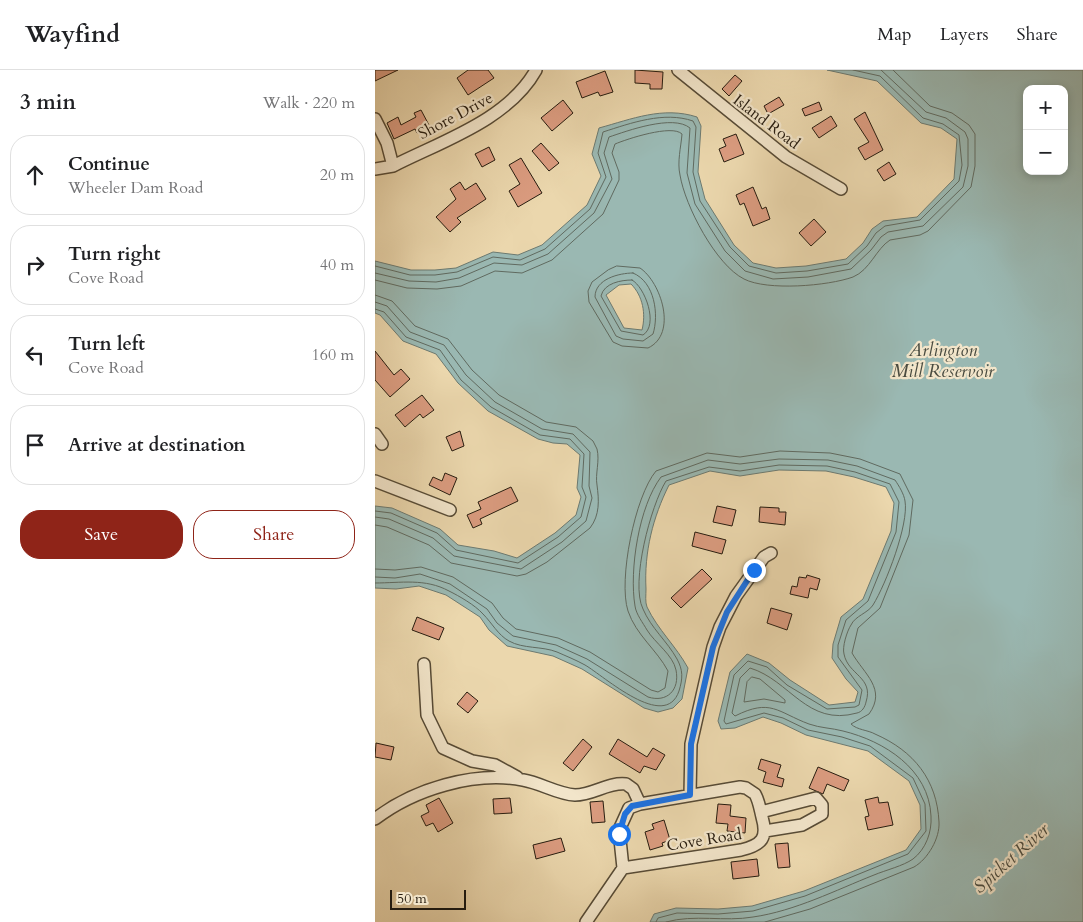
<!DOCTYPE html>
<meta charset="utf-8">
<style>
body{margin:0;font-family:Cardo,serif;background:#f2f2f2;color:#202124}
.controls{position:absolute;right:15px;top:15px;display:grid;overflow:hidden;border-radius:10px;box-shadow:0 2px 8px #0003}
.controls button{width:45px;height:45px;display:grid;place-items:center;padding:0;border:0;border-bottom:1px solid #e0e0e0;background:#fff;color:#202124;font:25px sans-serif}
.scale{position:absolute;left:15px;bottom:12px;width:76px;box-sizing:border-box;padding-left:5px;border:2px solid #261c0f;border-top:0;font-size:14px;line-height:18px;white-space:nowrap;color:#261c0f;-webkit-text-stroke:4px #f2e5ca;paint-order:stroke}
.stop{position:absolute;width:15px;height:15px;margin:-11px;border:4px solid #1a73e8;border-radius:50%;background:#fff}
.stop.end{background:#1a73e8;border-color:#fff;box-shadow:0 1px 5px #0008}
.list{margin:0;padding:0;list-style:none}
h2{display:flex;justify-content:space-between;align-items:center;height:65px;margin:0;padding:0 20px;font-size:21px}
h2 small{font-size:16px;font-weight:400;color:#757577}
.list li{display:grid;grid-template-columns:32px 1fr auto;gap:15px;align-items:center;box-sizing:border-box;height:80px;margin:0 10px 10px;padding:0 10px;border:1px solid #e0e0e0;border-radius:20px}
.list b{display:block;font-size:19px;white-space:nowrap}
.list p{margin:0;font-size:16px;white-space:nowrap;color:#757577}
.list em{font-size:16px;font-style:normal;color:#757577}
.actions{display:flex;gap:10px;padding:15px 20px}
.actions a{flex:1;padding:11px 0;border:1px solid #8f2418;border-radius:20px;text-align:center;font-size:18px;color:#8f2418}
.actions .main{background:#8f2418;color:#fff}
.icon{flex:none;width:28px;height:28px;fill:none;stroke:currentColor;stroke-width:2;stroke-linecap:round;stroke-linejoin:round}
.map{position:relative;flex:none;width:708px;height:852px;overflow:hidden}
header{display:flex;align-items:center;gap:30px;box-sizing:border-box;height:70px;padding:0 25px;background:#fff;border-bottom:1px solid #e0e0e0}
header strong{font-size:24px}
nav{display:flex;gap:28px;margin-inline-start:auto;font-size:18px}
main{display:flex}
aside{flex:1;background:#fff}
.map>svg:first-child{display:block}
</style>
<header>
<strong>Wayfind</strong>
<nav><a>Map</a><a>Layers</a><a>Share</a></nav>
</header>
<main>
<aside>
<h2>3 min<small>Walk · 220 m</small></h2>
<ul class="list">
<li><svg class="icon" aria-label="ahead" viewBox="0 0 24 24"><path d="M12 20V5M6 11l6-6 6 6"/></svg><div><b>Continue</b><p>Wheeler Dam Road</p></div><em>20 m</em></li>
<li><svg class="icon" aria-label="right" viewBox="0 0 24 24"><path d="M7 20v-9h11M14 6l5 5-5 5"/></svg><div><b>Turn right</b><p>Cove Road</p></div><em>40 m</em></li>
<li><svg class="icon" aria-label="left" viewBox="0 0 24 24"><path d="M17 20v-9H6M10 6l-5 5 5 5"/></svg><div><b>Turn left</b><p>Cove Road</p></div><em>160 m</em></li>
<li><svg class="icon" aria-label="arrive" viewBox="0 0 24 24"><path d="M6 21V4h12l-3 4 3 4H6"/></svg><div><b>Arrive at destination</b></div></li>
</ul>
<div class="actions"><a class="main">Save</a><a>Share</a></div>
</aside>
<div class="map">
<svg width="708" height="852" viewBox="0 0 708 852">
<rect width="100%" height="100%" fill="#ebd7ad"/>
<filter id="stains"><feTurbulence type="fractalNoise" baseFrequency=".004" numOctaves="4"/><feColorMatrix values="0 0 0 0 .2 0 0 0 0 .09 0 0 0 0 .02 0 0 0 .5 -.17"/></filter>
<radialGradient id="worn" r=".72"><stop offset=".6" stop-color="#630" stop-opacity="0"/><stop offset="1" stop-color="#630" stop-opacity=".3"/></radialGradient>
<path fill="#9ab8b2" stroke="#6c7a71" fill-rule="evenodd" d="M452,0H708V852H275L279,844L301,838L343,839L377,836L429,821L531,780L546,759L545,735L534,711L493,681L431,665L406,653L388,647L360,658L346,659L343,651L355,602L372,584L394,593L415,610L454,635L480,632L483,622L471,609L457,588L458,574L466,547L488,529L516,461L519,433L511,417L479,407L451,401L404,400L365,406L335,401L294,415C278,447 269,482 271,519C271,525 270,532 272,537C283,560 301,576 313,598L307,629L298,638L283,642L269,638L207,599L178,586L132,576L114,560L105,547L71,525L44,516L21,519L0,518V436L17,438L65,459L83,475L119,481L142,488L180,463L201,445L206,427L202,418L205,385L192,374L178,373L163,369L113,341L83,313L61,284L28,271L5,245L0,243V191L36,200H60L81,198L118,182L143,185L167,175L212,135L226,106L217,84L224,58C257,49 288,36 322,47L326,56L323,102L330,129L359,175L378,193L401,198L431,196L471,189L488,173L497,159L508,151L542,147L579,109L582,69L566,58L546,53L502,11ZM652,19H689V101H652ZM256,214C268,226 271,244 267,260L249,258L231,225L244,215Z"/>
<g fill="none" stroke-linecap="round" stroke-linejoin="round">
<path stroke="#606a60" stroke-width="1" d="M0,196L35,205H60L82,202L118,187L145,190L170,179L215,139L231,107L223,83L228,62C256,53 289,41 318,51L321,57L318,102L325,131L355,177L374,196L401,203L432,201L473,194L492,176L501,163L510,156L545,150L584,111L587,95L584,65L568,54L548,48L505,6L478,0
M242,196L265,198C286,212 303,264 273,278L247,276L238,272L214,232L213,221L217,212L233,200Z
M0,203L34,211L61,212L84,208L119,193L147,195L173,184L219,143L237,109L229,83L234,67C252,61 298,44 315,58L312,103L320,134L350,181L370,201L398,209L433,207L476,199L496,180L506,167L513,162L548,156L588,117L593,96V69L590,62L571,48L551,42L506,0
M258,203C280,212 284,245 278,264L268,271L248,269L241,266L220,227C220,209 244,203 258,203Z
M0,210L32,218L62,219L86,216L120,201L147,203L177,190L228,144L244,110V102L237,83L240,74C252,69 297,54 307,64C306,77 302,92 305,105C310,136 341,195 369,209C392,221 453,216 478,207C495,200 501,179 515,170L545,165L553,161L596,117L600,96V64L594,55L577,43L555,36L518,0
M257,210C270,217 284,255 268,265L246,261L226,226C229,213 246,210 257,210Z
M0,225L17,231L40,256L73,269L97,300L124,325L171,352L201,357L218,371L222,379C225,391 220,404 222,415C224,430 225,445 215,458L172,492L151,504L142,506L76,493L54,475L12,457L0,455
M0,232L12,236L35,262L69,275L91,305L120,332L167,359L198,364L215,382L214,416L217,428L211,451L187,472L146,499L79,486L58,468L14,449L0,447
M0,239L9,242L31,267L65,280L86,310L116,337L165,365L195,369L209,384L207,417L211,427L206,447L183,467L143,493L81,480L62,463L16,443L0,441
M0,499L20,500L46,497L78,507L117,533L128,548L141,559L183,568L215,582L276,620L283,622L290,618L293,601C282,580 261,565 253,541C243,510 260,426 281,401L332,383L365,387L405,381L455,383L485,389L525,404L538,430L534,465L505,538L483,558L477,583C489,604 512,619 494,644L476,654C482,660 493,660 500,664C539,681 562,710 564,752C565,768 553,789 539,797L435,839L390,852
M0,507L20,508L45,504L75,514L112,539L122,553L138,566L181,575L212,589L273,627C292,633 305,620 301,600C298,585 280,573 272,560C268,553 261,544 260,536C254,500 264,436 286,407L333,390L365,394L404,389L453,390L482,396L520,410C524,416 529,424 530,431C534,454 511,514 498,535C493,543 480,546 476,555C472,561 467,577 469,584C473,605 499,607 491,632C490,637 487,642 482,643C432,657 415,610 375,598L365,608L357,643L360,646C396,628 402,642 434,654C445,658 457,658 468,661C509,671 554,699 556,746C557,762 551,779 538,789C528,796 511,800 499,805C461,820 420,841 378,847C350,852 319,844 291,852
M0,513C26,513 50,508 74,521C84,526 100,535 108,544C117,553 123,565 134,571C148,579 167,576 182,582C191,586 201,590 210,595C229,606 290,662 304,621C308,608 308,600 302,589C292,571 276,558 268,539C255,513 276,435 291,411L334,397L365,401L404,395L452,396L480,402L515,414L524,432L521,462L493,531L471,550L463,575V587L487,620L484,635L480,637L452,639L412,615L392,597L373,591L359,605L349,651L351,654L389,643L408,648L433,660L467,667L495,676L538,708L550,734L551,761L533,784L430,826L378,841L343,844L302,843L283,848L281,852
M377,607L385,609L410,630V633L389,629L369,632L372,612Z"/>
</g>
<path fill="#db9c80" stroke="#261c0f" d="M0,0H23L0,11Z
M93,0H113L119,8L93,25L82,8Z
M260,0L288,2L287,19H275V14L260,13Z
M230,1L238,22L225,26L223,22L207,28L201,12Z
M360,5L367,11L354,26L347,19Z
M404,27L409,35L393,44L389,36Z
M188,30L198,43L177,61L166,48Z
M444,32L447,40L430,46L427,39Z
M46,40L55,57L42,63L40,59L19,69L12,53L23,47L26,55L41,47L39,43Z
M490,42L508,80L490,90L483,78L494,72L479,49Z
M456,46L462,56L444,68L437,58Z
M361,64L369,84L349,92L344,79L351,76L348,69Z
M166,73L184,93L174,101L157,81Z
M114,77L120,90L107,97L100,84Z
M146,88L167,123L143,137L134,121L145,114L134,95Z
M514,92L521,104L509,111L502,100Z
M85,112L90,120L101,113L111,129L82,148L86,152L75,162L61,147L81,129L75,119Z
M378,117L387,139L391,137L395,149L378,156L369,133L365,135L361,125Z
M439,149L451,162L436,176L424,163Z
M0,281L19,305L26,299L35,309L15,327L0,310Z
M47,325L59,340L48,348L45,344L30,357L20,345Z
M85,361L89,376L77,381L71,367Z
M70,403L82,408L75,425L54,415L58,407L67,411Z
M136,417L143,431L105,449L107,454L98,458L92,445L106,439L103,432Z
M342,436L361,440L357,456L338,452Z
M385,437L404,438V442H411L410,455L384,452Z
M320,462L351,470L347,484L317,476Z
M327,499L337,509L306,538L296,528Z
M432,505L445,509L442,520L435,518L433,528L415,524L417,516L422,517L424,507L431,508Z
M396,538L417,544L412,560L392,553Z
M42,547L69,558L64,570L37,560Z
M92,622L103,631L93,643L82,634Z
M208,669L217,677L198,701L188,693Z
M243,669L272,687L278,678L290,685L281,700L269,696L265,703L234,684Z
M1,673L19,677L16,690L0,687Z
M386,689L406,695L402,707L409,709L407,717L388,712L391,702L383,699Z
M443,697L474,710L469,721L452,714L448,724L434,718Z
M503,727L504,733L513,732L518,755L493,760L490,747L494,746L490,730Z
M64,728L78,753L63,762L58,753L51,756L46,746L54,742L51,735Z
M135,728L137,743L119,744L118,729Z
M228,731L230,752L217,753L215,732Z
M343,734L356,735L355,746L371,748L370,763L352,761L353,754L341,753Z
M289,750L295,770L287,773L288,776L275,780L270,762L279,759L277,754Z
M186,768L190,781L161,789L158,775Z
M413,773L415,797L403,798L400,774Z
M382,789L384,806L358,809L356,792Z"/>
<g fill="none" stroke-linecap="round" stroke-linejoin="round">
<defs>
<path id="minor" d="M303,0L411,87L466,119
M0,49L12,73L18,96
M0,99L18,96C67,71 133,50 161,0
M0,364L7,374
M0,411L75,440
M49,594L52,645L68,678L97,691L120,695L142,707
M315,725L316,674L338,577L345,557L361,526L389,487L396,483
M386,742L441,728L447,735V744L427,755L390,761
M0,749C39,719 99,701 148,710C166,713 182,724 200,725C218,725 233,712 251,714L258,719L265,734L365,717L371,718L380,724C384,731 385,739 387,747C393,768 387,775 366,780L248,798
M211,852L248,798L244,760L254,738L265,734"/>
</defs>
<use href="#minor" stroke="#574b36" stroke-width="14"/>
<use href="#minor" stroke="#f2e5ca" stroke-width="11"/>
</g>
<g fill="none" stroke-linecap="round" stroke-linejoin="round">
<path stroke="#1a73e8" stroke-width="6" d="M244,764L250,744L257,736L315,725L316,674L338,577L352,542L379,500"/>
</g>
<g text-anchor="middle" stroke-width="4.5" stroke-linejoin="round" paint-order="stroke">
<g font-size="16" fill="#261c0f" stroke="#f2e5ca">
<text transform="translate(80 45) rotate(-28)" y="6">Shore Drive</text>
<text transform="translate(392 51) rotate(37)" y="6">Island Road</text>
<text transform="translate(329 769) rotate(-9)" y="6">Cove Road</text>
</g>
<g font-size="18" font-style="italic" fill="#494b40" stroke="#f2e5ca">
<text x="568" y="286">Arlington<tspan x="568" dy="21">Mill Reservoir</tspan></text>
<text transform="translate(636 788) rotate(-42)" y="6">Spicket River</text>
</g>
</g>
<rect width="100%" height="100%" filter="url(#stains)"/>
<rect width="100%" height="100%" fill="url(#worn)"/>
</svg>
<div class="controls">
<button>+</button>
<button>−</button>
</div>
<div class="scale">50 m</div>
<div class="stop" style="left:244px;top:764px"></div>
<div class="stop end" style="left:379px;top:500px"></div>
</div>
</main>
